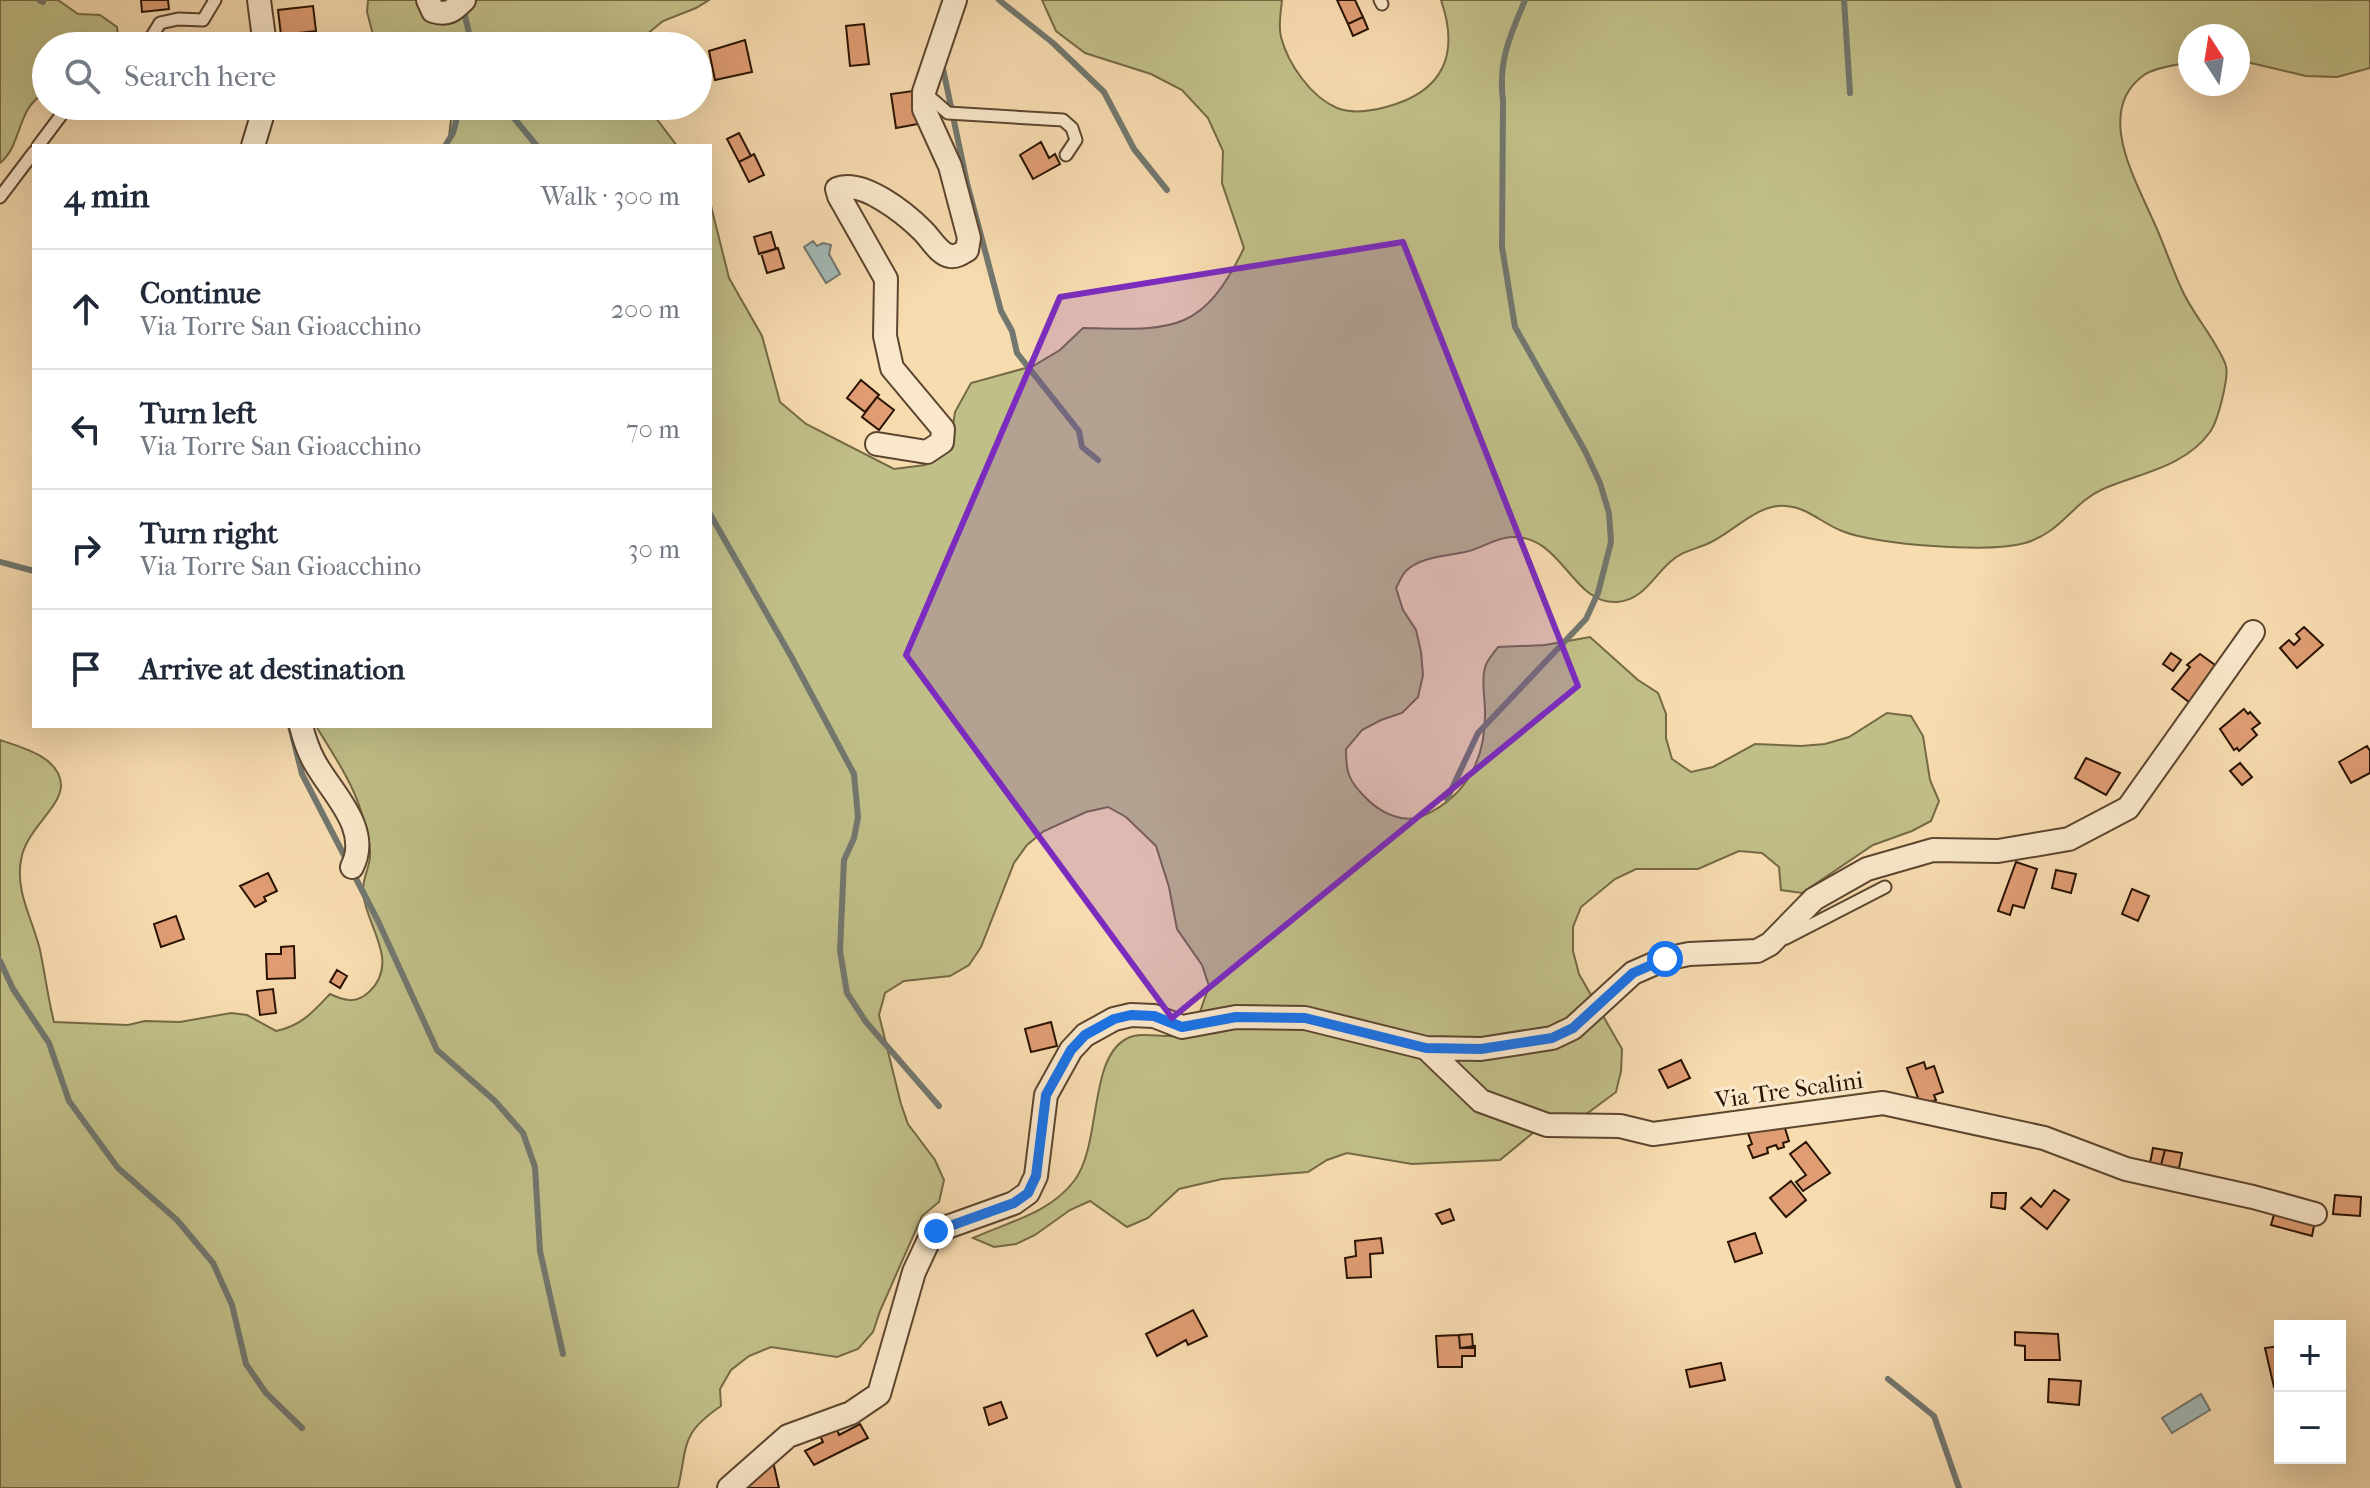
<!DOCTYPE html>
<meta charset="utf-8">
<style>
body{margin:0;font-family:"IM FELL French Canon",serif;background:#f2f2f3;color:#1f2937}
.controls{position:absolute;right:24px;bottom:24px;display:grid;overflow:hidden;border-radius:0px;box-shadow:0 8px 32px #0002}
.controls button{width:72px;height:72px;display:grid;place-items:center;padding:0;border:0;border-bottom:2px solid #e0e1e3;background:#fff;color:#1f2937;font:40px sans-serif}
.compass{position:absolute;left:2178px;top:24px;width:72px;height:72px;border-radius:50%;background:#fff;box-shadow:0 8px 32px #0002;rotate:348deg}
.stop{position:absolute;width:24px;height:24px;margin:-18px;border:6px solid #1a73e8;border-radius:50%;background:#fff}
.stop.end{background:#1a73e8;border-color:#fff;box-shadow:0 2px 8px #0008}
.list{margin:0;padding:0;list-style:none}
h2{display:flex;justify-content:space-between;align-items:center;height:104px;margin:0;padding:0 32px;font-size:34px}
h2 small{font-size:26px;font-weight:400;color:#747a83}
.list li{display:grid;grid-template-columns:52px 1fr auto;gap:24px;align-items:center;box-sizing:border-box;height:120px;padding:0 32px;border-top:2px solid #e0e1e3}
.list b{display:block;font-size:30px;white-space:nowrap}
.list p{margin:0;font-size:26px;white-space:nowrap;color:#747a83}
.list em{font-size:26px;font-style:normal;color:#747a83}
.icon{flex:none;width:44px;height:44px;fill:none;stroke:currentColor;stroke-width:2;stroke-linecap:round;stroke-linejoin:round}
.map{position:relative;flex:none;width:2370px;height:1488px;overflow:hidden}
.search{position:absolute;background:#fff;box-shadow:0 8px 32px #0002;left:32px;top:32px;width:680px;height:88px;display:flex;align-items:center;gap:20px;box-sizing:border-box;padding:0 28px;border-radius:44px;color:#747a83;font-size:30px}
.panel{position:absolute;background:#fff;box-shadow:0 8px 32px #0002;left:32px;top:144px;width:680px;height:584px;border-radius:0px}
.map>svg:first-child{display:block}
</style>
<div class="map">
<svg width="2370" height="1488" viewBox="0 0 2370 1488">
<rect width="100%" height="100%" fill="#f7dcb0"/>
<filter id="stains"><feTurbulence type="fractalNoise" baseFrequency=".0025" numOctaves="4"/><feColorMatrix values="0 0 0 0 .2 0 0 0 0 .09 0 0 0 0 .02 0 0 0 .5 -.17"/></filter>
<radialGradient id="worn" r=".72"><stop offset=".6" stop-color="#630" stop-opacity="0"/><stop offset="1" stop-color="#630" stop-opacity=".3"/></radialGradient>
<path fill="#c1bf88" stroke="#756945" stroke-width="2" d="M0,0H58L78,14L100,15L117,27L119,46H46V93C16,106 23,145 0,163Z
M368,0H709L696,8L663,21L636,43L635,46H376L367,12Z
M1042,0H1282C1281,11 1278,26 1281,37C1288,64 1311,97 1337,108C1352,114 1371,111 1386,107C1443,92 1460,55 1441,0H2370V68L2337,77L2306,76L2238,60V36H2190V62C2177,65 2155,67 2144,75C2095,110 2134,177 2152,218C2164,243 2172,270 2184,294C2194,315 2220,346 2226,366C2229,377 2218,421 2210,432C2185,467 2140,473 2103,489C2072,503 2061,533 2025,543C1990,553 1876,545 1842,531C1823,524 1807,507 1786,506C1757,503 1732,534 1707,544C1693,550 1682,551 1670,562C1653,577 1643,600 1617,602C1572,605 1562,534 1511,537C1495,538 1480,549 1465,552C1447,556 1421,557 1407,570C1402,574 1399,583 1396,588L1403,610L1416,630L1421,652L1423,675L1418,697L1402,713L1381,720L1362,730L1346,749C1346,772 1348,780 1365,797C1380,813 1404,825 1425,815C1468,795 1486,757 1485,711C1485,698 1481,680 1485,668C1486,661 1494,653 1498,647L1545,645L1590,637L1638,680L1658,693L1666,714V738L1672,759L1691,772L1713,767L1755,744L1801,746L1825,744L1849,737L1887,713L1911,716L1923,736L1930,780L1939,801L1931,821L1912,831L1873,845L1802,893L1781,890L1779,867L1762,853L1739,851L1698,869H1636L1615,879L1581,907L1573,927V951L1579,974L1622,1049L1621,1071L1616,1092L1577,1121L1555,1125L1534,1132L1500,1160L1412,1164L1347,1153L1327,1160L1308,1172L1222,1179L1179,1189L1148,1218L1127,1227L1090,1201L1070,1210L1035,1235L1016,1244L994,1247L973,1238C1008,1222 1050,1213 1074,1181C1102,1144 1088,1060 1126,1039C1138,1032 1155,1036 1169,1036C1177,1037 1185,1034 1193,1032L1209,986L1202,965L1177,929L1169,887L1156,846L1126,817L1108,807L1086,812L1044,831L1027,845L1014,863L981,947L969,965L950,976L904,981L885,993L879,1015L901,1104L908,1124L935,1160L944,1180L939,1202L922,1216L880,1311L873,1332L858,1349L837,1357L771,1347L749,1356L731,1370L720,1389L721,1406C680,1434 688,1444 678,1488H0V740C21,747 60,757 61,785C61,808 26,829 21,860C15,892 33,920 40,950C45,974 48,998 54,1022L128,1025L145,1021L180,1022L231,1013L247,1015L276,1031C301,1026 313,1012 330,994C345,1001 356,1004 369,992C401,962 366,926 363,893C362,880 369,869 370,857C371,841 365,823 360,808C350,778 332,753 316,726H710V202L729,278L762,336L780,402L806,424L894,469L925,465L950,445L955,412L971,383L1033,366L1060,350L1083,328C1171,330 1202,335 1244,248L1222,183L1223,151L1208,118L1182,90L1151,74L1085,53L1056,31Z
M447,106H647L677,146H448L451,119Z"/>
<path fill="#a2b9b7" stroke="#72776f" stroke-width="2" d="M813,241L817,246L823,243L831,245L829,254L840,274L826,283L804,247Z
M2201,1394L2210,1410L2172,1433L2162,1418Z"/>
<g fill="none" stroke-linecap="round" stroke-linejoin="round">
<path stroke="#72776f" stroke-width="6" d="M39,0L43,2
M999,0L1053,43L1104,92L1134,149L1167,190
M1844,0L1850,93
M463,7L472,46
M942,64L967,183L1001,311L1012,331L1017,353L1079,431L1082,447L1098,460
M504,106L537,146
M445,146L453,133L460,106
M710,514L792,658L854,774L858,817L854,838L844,860L840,951L847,993L866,1022L939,1106
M0,562L34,571
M290,726L302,774L347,861
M1447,799L1478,733L1586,619L1598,593L1611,542L1609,513L1600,483L1585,451L1515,327L1502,247L1503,101C1498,60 1510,37 1525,0
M352,871L378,921L437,1050L495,1101L523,1133L535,1167L540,1251L563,1354
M0,961L13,989L49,1043L69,1101L118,1168L177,1220L213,1263L232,1305L246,1364L266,1393L302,1428
M1888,1379L1934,1416L1959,1488"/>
</g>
<path fill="#e09d74" stroke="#291302" stroke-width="2" d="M141,0H168L169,9L142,12Z
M1337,0H1355L1363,17L1348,24Z
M313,6L316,31L281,35L278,10Z
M1363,17L1368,29L1353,36L1348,24Z
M864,24L869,64L850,66L846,26Z
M745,40L752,72L715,80L709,51Z
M913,91L918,124L896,128L891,94Z
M739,133L751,156L739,162L727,139Z
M1041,142L1049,158L1055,154L1060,164L1033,179L1020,155Z
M754,154L764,175L749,182L739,162Z
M771,232L776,249L759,254L754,237Z
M778,248L784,268L767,273L761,253Z
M861,380L879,395L865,412L847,398Z
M877,397L894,410L879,430L862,417Z
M2304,627L2323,645L2297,668L2280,648L2289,640L2294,645L2300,639L2296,634Z
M2171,653L2181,660L2173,671L2163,664Z
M2200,654L2215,665L2189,702L2172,689L2190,667L2187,665Z
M2244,709L2248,714L2250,712L2260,723L2252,729L2257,735L2239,751L2237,748L2234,750L2220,729Z
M2367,746L2370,751V773L2351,783L2339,762Z
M2086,758L2120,773L2106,795L2075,778Z
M2240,763L2252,777L2242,785L2230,771Z
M2016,862L2037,869L2024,908L2013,905L2010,915L1998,911Z
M2056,870L2076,874L2071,893L2052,888Z
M268,873L277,891L264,897L266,901L255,907L240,886Z
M2132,889L2149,896L2138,921L2122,914Z
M176,916L184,939L161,947L154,924Z
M294,946L295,978L267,979L266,954H281V947Z
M337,970L347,976L340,988L330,982Z
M273,989L276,1013L260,1015L257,991Z
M1051,1022L1057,1046L1031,1052L1025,1029Z
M1681,1060L1690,1078L1668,1088L1659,1070Z
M1924,1062L1926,1069L1934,1066L1943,1092L1934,1095L1936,1100L1921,1106L1907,1068Z
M1778,1123L1784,1125L1789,1141L1783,1143L1784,1147L1778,1149L1776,1145L1767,1148L1768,1153L1753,1158L1748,1146L1752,1144L1748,1133Z
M1806,1142L1830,1173L1803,1191L1796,1182L1806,1175L1790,1154Z
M2153,1148L2165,1150L2161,1165L2150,1163Z
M2165,1150L2182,1153L2179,1168L2161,1165Z
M1791,1181L1806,1200L1786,1217L1770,1198Z
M2054,1190L2069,1200L2047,1229L2021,1208L2031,1198L2041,1207Z
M1992,1193H2006L2005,1209L1991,1207Z
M2335,1195L2361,1197L2360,1216L2333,1214Z
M1450,1209L1454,1220L1442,1224L1436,1214Z
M2275,1211L2315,1221L2312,1236L2271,1225Z
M1755,1233L1762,1253L1735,1262L1728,1242Z
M1381,1238L1383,1253L1370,1254L1371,1277L1347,1278L1345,1258L1356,1256L1355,1241Z
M1193,1310L1207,1336L1188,1345L1186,1340L1157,1356L1146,1334Z
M2015,1332L2058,1334L2060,1360H2025V1346L2015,1345Z
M1472,1334L1473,1348H1460L1459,1335Z
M1459,1335L1460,1348L1475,1346V1356H1462V1367H1438L1436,1336Z
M2280,1346V1386L2274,1387L2265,1348Z
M1721,1363L1725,1380L1690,1387L1686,1370Z
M2049,1379L2081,1381L2079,1405L2048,1402Z
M1001,1402L1007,1418L989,1425L984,1408Z
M835,1422L839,1435L860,1424L868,1438L814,1465L805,1451L823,1442L817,1430Z
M772,1457L779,1488H744Z"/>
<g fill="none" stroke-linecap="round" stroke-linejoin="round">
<defs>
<path id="service" d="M1380,0L1382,4
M146,46L160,23L178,19L203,20L215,0
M925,93L948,113L1063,120L1072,128L1076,140L1066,155
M38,146L68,106
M0,197L34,152
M1786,938L1885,887"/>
<path id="minor" d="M259,0L265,46
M428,0L433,11C448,16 454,10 464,0
M253,146L265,106
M877,444L927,452L942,442L943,429L892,368L885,336L886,279L839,196L837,189C862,178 906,214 923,231C931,239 939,254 950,256C957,257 962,253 967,250L969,238L950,166L924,109V92L955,0
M301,726C304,738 308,750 314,761C331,793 372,828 352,867
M1426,1048L1481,1101L1547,1125L1620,1126L1653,1134L1883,1103L2044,1138L2126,1169L2253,1197L2315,1214
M729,1488L788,1436L851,1413L879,1394L914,1272L928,1242L936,1231L1014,1203L1028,1193L1036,1176L1046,1095L1071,1050L1085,1035L1114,1019L1131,1015L1154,1016L1182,1027L1236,1017L1305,1018L1426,1048L1481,1049L1552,1038L1573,1028L1633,973L1665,959L1689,954L1757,951L1770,944L1814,899L1867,869L1933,850L1998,851L2069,839L2128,808L2253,632"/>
</defs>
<use href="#service" stroke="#5c452e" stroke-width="15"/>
<use href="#minor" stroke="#5c452e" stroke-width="26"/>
<use href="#service" stroke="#fae8cc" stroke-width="11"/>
<use href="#minor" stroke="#fae8cc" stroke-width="22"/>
</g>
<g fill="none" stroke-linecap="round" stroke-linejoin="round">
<path stroke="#1a73e8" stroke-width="10" d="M936,1231L1014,1203L1028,1193L1036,1176L1046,1095L1071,1050L1085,1035L1114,1019L1131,1015L1154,1016L1182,1027L1236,1017L1305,1018L1426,1048L1481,1049L1552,1038L1573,1028L1633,973L1665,959"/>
</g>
<path fill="#7b2cbf" fill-opacity="0.2" stroke="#7b2cbf" stroke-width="6" stroke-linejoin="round" d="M1403,242L1578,686L1172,1018L906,655L1060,297Z"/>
<g text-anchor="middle" stroke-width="7" stroke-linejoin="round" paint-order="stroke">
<g font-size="24" fill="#291302" stroke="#fae8cc">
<text transform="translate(1789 1090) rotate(-8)" y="8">Via Tre Scalini</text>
</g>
</g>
<rect width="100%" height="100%" filter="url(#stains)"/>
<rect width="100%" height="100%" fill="url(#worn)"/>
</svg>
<div class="controls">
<button>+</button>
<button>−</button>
</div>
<svg class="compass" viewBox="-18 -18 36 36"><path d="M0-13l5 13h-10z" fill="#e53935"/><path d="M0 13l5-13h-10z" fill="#747a83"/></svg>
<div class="stop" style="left:1665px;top:959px"></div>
<div class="stop end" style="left:936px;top:1231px"></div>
<div class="search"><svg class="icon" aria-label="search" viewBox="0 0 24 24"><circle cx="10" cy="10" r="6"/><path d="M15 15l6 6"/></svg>Search here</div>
<section class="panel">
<h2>4 min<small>Walk · 300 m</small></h2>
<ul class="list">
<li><svg class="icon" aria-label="ahead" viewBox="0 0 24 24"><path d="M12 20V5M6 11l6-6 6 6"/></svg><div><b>Continue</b><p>Via Torre San Gioacchino</p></div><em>200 m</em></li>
<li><svg class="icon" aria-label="left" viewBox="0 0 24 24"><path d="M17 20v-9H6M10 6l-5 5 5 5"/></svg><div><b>Turn left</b><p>Via Torre San Gioacchino</p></div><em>70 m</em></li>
<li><svg class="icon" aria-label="right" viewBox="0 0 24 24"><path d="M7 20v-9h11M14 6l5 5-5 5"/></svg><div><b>Turn right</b><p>Via Torre San Gioacchino</p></div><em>30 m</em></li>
<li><svg class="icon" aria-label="arrive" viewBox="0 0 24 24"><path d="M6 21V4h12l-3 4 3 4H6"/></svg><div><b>Arrive at destination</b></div></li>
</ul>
</section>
</div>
